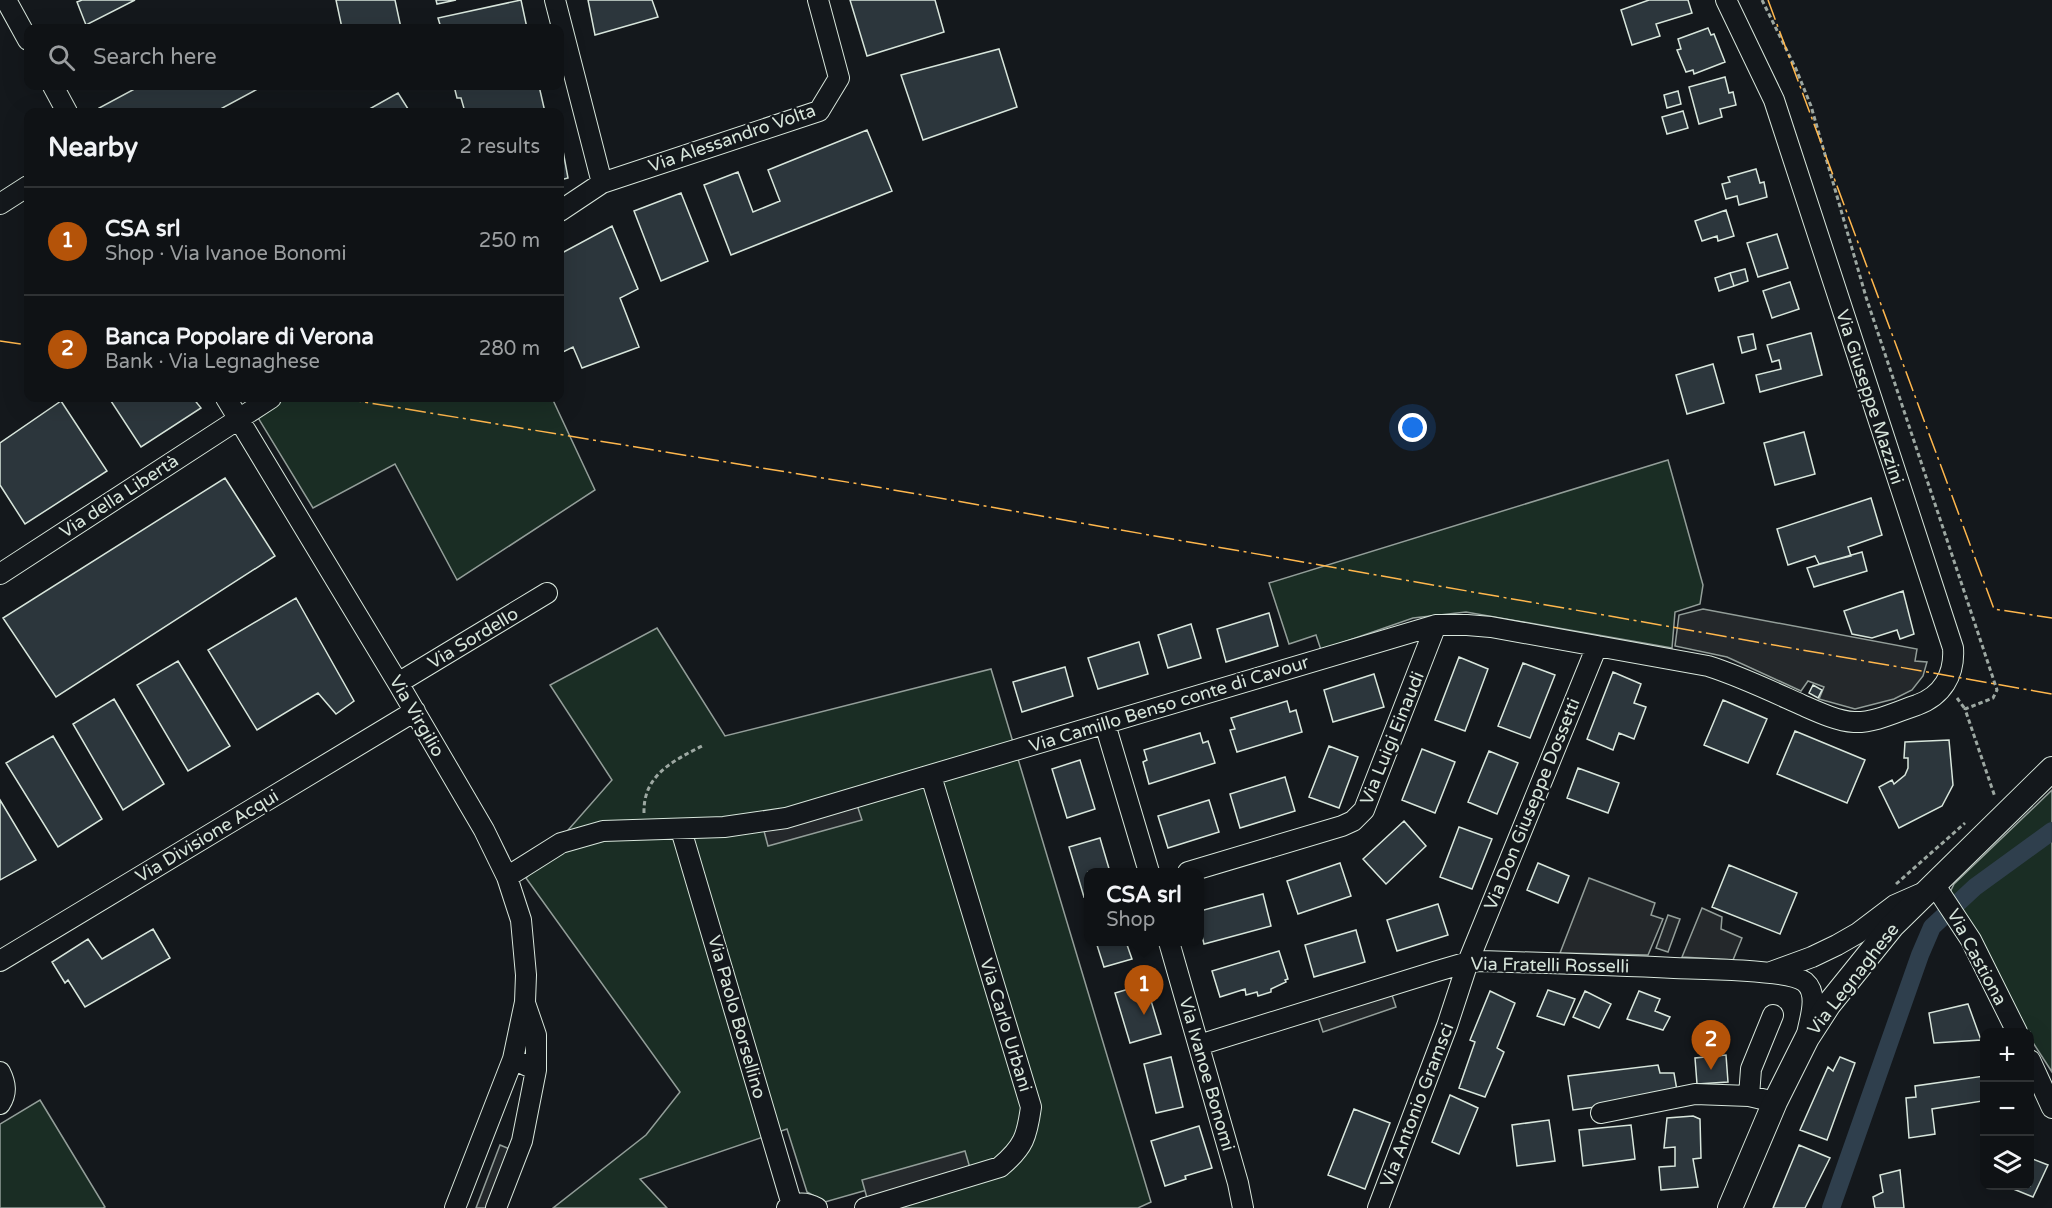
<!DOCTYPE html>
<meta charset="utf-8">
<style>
body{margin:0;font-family:"Varela Round",sans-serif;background:#1d2022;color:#f1f3f6}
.controls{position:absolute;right:18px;bottom:18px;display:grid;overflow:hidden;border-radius:12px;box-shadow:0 6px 24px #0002}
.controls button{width:54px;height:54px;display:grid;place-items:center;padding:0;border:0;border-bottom:2px solid #2f3234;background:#0f1215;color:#f1f3f6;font:30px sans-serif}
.you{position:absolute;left:1413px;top:428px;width:21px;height:21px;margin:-15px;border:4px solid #fff;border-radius:50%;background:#1a73e8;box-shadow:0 0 0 9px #1a73e833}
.badge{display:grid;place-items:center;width:39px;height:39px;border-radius:50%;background:#b45309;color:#fff;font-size:20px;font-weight:700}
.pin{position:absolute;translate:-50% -50px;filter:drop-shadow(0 2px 3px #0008)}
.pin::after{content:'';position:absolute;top:32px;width:21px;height:18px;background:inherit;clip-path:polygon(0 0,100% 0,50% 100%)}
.popup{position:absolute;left:1084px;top:868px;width:120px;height:78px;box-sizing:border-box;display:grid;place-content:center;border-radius:12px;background:#0f1215;filter:drop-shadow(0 2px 4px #0005);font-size:20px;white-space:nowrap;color:#9b9ea0}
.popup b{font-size:22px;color:#f1f3f6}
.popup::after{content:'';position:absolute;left:50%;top:100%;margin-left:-12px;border:12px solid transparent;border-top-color:#0f1215}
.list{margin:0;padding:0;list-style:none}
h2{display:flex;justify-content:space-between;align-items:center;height:78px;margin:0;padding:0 24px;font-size:26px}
h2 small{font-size:20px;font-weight:400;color:#9b9ea0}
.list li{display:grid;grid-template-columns:39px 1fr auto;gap:18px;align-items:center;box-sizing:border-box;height:108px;padding:0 24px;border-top:2px solid #2f3234}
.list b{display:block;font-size:22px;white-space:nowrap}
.list p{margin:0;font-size:20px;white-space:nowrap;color:#9b9ea0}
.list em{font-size:20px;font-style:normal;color:#9b9ea0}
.icon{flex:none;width:33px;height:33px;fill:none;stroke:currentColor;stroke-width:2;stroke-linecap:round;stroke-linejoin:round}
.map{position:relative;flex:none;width:2052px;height:1208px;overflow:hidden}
.search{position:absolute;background:#0f1215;box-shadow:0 6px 24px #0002;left:24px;top:24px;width:540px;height:66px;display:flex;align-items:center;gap:15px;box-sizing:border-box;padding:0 21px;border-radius:12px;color:#9b9ea0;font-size:22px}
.panel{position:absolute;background:#0f1215;box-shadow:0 6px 24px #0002;left:24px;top:108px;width:540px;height:294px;border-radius:12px}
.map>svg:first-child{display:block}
</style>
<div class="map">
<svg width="2052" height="1208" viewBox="0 0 2052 1208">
<rect width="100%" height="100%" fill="#14181c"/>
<path fill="#1a2d24" stroke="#939e99" stroke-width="1.5" d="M246,398H552L595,490L457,580L395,464L313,508Z
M1668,460L1703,585L1700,604L1675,612L1672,648L1466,612L1413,618L1321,650L1316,635L1289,644L1269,583Z
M657,628L725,736L991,669L1151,1202L1138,1208H903L895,1182L825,1202L807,1192L787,1129L640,1179L667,1208H553L646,1135L680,1092L526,878L612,780L550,685Z
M2052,790V1072L2030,1038V1032H2026L1942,909L1954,884Z
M40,1100L105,1207L103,1208H0V1124Z"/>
<path fill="#24282b" stroke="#939e99" stroke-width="1.5" d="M1703,609L1917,649L1915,661L1927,662L1923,676L1912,690L1894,699L1855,709L1819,699L1824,687L1808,681L1801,691L1727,657L1675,646L1679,615Z
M857,805L862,820L768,846L764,831Z
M1589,878L1655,903L1651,915L1663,919L1648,955L1560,953Z
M1702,908L1722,917L1721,929L1742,938L1733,960L1682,957Z
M1668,915L1680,919L1668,952L1656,948Z
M1391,992L1396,1007L1323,1032L1318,1017Z
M500,1145L512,1150L489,1208H476Z
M965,1151L970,1168L867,1198L862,1180Z"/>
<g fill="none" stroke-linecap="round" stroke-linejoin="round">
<path stroke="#2f3f4d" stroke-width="18" d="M1831,1208L1920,955L1932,927L1975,887L2052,831"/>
</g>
<path fill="#2c363c" stroke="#d8e6dc" stroke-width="1.5" d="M82,0H135L86,25L77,2Z
M336,0H395L401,28H342Z
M436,0H456L437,4Z
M521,0L527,28H441L438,18Z
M588,0H652L658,17L595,35Z
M850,0H935L944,32L867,56Z
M1649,0H1688L1692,13L1656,24L1660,36L1632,45L1621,10Z
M1708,28L1711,35L1714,34L1725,62L1694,74L1693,70L1686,72L1677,50L1681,49L1678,39Z
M999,49L1017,107L923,140L901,75Z
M1725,77L1729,93L1733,92L1736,105L1720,109L1722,117L1699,124L1689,87Z
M140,86H263L215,112H101L99,108Z
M454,86H539L545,112H465L461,98H457Z
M1678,91L1681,104L1667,108L1664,95Z
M398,93L410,112H364Z
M1683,111L1688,128L1667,134L1662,117Z
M867,130L892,191L731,255L704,185L738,172L753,212L780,201L768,170Z
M561,140L568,178L560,180V141Z
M1756,169L1760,183L1764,182L1767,197L1739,205L1737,196L1726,199L1722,184L1730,182L1728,177Z
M681,193L708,261L661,281L634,211Z
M1726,210L1734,236L1718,241L1717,236L1702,241L1695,221Z
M612,226L638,289L620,298L639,347L582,368L573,347L563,352L560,343V254Z
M1777,234L1788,268L1758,277L1747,243Z
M1745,269L1748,281L1734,286L1730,273Z
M1730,273L1734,286L1719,291L1715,278Z
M1790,282L1799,309L1772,318L1763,291Z
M1811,333L1822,375L1760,392L1756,375L1781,369L1779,360L1772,362L1767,345Z
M1753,334L1756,349L1742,353L1738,337Z
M1713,364L1724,403L1687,414L1676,375Z
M109,398H193L201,408L141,447Z
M61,401L107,471L25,524L0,485V443Z
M1804,432L1815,474L1775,485L1764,443Z
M225,478L275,556L56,697L3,618Z
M1871,498L1882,535L1848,547L1851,556L1819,564L1815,556L1788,565L1777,529Z
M1862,552L1867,571L1814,587L1807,568Z
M1903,591L1914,634L1900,639L1897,630L1872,638L1852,634L1844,611Z
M296,598L354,701L336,714L318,693L257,730L208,650Z
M1269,613L1278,646L1226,662L1217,629Z
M1191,624L1201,658L1168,668L1158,635Z
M1139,642L1148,674L1098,689L1088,658Z
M1459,657L1488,669L1465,731L1435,720Z
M178,661L230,746L188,771L137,685Z
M1523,663L1555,675L1530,738L1498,726Z
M1065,667L1073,696L1022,712L1013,682Z
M1613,672L1641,684L1634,703L1646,707L1634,739L1619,733L1613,750L1587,739Z
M1374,674L1384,707L1333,722L1324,690Z
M1813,685L1822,690L1818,698L1809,693Z
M114,699L164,784L123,810L73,724Z
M1723,700L1767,719L1748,763L1704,745Z
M1287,701L1290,712L1296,710L1302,732L1237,752L1230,730L1235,729L1231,718Z
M1795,731L1865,760L1847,803L1777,774Z
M1200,733L1203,743L1208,741L1215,763L1149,784L1143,762L1147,760L1144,750Z
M53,736L102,819L58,847L6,763Z
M1949,740L1953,785L1942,806L1899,828L1879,787L1892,780L1894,784L1905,775L1908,768V758H1904L1905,742Z
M1329,746L1358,757L1339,808L1309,797Z
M1422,749L1455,762L1435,813L1402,800Z
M1489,751L1518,763L1497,814L1468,802Z
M1080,760L1095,809L1067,818L1052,769Z
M1578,768L1619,783L1608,813L1567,798Z
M1285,777L1295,811L1240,828L1230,794Z
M0,800L36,860L0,880Z
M1209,800L1219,832L1168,848L1158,816Z
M1404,821L1426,846L1386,884L1363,859Z
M1459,827L1492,839L1472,889L1440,877Z
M1100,838L1110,872H1088V896L1084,897L1069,847Z
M1340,863L1351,896L1298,914L1287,881Z
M1538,863L1569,876L1558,903L1527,890Z
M1729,865L1797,893L1780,934L1712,907Z
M1263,894L1271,926L1204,944L1200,928V911Z
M1438,904L1448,935L1397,951L1387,920Z
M153,929L170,958L85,1007L68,980L65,983L52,962L88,939L102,959Z
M1356,930L1365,962L1314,977L1305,945Z
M1096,942H1126L1132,959L1104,967Z
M1279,951L1288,979L1285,980L1286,982L1271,989V992L1258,996L1257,992L1246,995L1245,989L1220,997L1212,971Z
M1146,984L1161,1034L1130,1043L1115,993Z
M1548,990L1575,999L1564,1025L1537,1016Z
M1490,991L1515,1003L1497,1048L1504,1052L1485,1097L1459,1088L1475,1042L1470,1040Z
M1585,991L1611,1004L1599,1028L1573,1017Z
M1639,991L1660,999L1655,1011L1670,1017L1663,1030L1627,1019Z
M1968,1004L1981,1040L1934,1043L1929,1013Z
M1726,1055L1728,1082L1697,1084L1695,1058Z
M1171,1057L1183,1107L1156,1113L1144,1064Z
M1840,1057L1855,1063L1827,1140L1800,1130L1828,1067L1833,1071Z
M1658,1065L1660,1073H1674L1678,1096L1573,1110L1568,1076Z
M1984,1076V1120L1982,1101L1932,1109L1935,1134L1909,1138L1906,1098L1916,1097L1915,1086Z
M1450,1095L1478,1108L1459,1154L1432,1142Z
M1354,1109L1390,1123L1365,1189L1328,1175Z
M1693,1116L1700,1119L1701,1158L1693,1159L1698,1187L1661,1190L1659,1167L1675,1166V1147L1664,1148L1667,1118Z
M1549,1120L1555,1161L1517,1166L1512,1125Z
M1631,1125L1635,1159L1583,1166L1579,1130Z
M1199,1126L1212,1168L1185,1176L1186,1179L1165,1186L1151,1141Z
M1799,1145L1830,1158L1805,1208H1773Z
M2030,1158L2048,1165L2033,1197L2006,1186H2030Z
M1900,1170L1904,1208H1875L1873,1197L1883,1192L1880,1175Z"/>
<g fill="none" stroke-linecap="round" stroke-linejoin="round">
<defs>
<path id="minor" d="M6,0L28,40
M555,0L602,183
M53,86L67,112
M0,204L28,186
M560,211L602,183L819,111L839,78L818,0
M226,398L398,683L484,830L507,877L521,920L526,975L525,1002L513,1059L455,1208
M0,574L271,398
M398,683L547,593
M1105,724L1149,872
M681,830L792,1205
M1188,872L1342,826L1353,821L1364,810L1436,625
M507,877L561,843L603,831L724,827L786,818L1436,625H1467L1491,627L1708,666C1740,676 1771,691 1802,705C1818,712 1837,721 1854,722C1875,723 1898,711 1917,705C1942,696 1955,675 1953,648L1774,100L1726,0
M1934,884L1971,940L2017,1032
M1169,942L1238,1183L1243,1208
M0,961L415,711
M1771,972L1812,957L1837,945L1858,933L1895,905L1920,894
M525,1003L536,1035V1070
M1199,1045L1434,972L1468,962L1481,961C1546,963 1610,965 1674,968C1698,969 1789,969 1805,982C1819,994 1810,1018 1807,1034
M2030,1060L2052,1108
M0,1072C6,1084 7,1093 0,1104
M1749,1096L1751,1069L1773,1015
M1601,1113L1695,1094L1749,1096L1775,1102
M496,1208L522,1141L536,1070L513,1059
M787,1208C797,1202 806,1202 817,1208
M865,1208L1000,1167C1024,1147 1027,1136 1031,1107L931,776
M1378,1208L1447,1026L1468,962L1597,646"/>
<path id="major" d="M1730,1208L1775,1102L1807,1038L1829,1004L1892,926L2052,769"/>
</defs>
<use href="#minor" stroke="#d8e6dc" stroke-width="22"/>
<use href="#major" stroke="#d8e6dc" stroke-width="26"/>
<path stroke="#9da8a2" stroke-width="3" stroke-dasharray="4.5 3" stroke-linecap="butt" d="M1762,0L1796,69L1811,106L1866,297L1997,690L1993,698L1965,709L1995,797
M1957,698L1965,709
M644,813C643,775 673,761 702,746
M1896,884L1965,823"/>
<use href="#minor" stroke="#14181c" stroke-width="20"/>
<use href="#major" stroke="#14181c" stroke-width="24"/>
<path stroke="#ffb74d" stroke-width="1.5" stroke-dasharray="21 4.5 3 4.5" stroke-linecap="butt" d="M1768,0L1994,609L2052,618
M0,341L28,345
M340,398L877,487L2052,694"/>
</g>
<g text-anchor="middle" stroke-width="4.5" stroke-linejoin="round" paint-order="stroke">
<g font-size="18" fill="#d8e6dc" stroke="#14181c">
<text transform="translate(732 138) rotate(-19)" y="6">Via Alessandro Volta</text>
<text transform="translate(1870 397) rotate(72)" y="6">Via Giuseppe Mazzini</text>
<text transform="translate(119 496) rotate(-33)" y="6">Via della Libertà</text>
<text transform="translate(473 638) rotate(-31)" y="6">Via Sordello</text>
<text transform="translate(1169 704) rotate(-17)" y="6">Via Camillo Benso conte di Cavour</text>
<text transform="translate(417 716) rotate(60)" y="6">Via Virgilio</text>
<text transform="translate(1392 738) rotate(-68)" y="6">Via Luigi Einaudi</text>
<text transform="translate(1532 804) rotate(-68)" y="6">Via Don Giuseppe Dossetti</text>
<text transform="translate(207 836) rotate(-31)" y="6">Via Divisione Acqui</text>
<text transform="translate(1977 957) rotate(62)" y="6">Via Castiona</text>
<text transform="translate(1550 965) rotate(1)" y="6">Via Fratelli Rosselli</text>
<text transform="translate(1853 979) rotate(-52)" y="6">Via Legnaghese</text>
<text transform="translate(737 1017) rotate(74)" y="6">Via Paolo Borsellino</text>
<text transform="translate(1006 1025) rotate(73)" y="6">Via Carlo Urbani</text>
<text transform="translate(1207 1074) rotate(74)" y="6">Via Ivanoe Bonomi</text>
<text transform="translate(1417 1105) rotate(-69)" y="6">Via Antonio Gramsci</text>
</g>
</g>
</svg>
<div class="controls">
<button>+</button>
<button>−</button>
<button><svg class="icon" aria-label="layers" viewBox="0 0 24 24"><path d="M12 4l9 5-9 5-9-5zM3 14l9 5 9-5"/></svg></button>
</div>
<div class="you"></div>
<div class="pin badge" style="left:1144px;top:1015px">1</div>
<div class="popup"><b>CSA srl</b>Shop</div>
<div class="pin badge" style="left:1711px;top:1070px">2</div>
<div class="search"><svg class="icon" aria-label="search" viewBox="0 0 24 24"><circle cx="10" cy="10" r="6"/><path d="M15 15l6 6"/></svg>Search here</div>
<section class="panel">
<h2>Nearby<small>2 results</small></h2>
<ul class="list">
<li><span class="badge">1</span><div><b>CSA srl</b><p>Shop · Via Ivanoe Bonomi</p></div><em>250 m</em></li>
<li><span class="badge">2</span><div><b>Banca Popolare di Verona</b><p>Bank · Via Legnaghese</p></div><em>280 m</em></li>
</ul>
</section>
</div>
